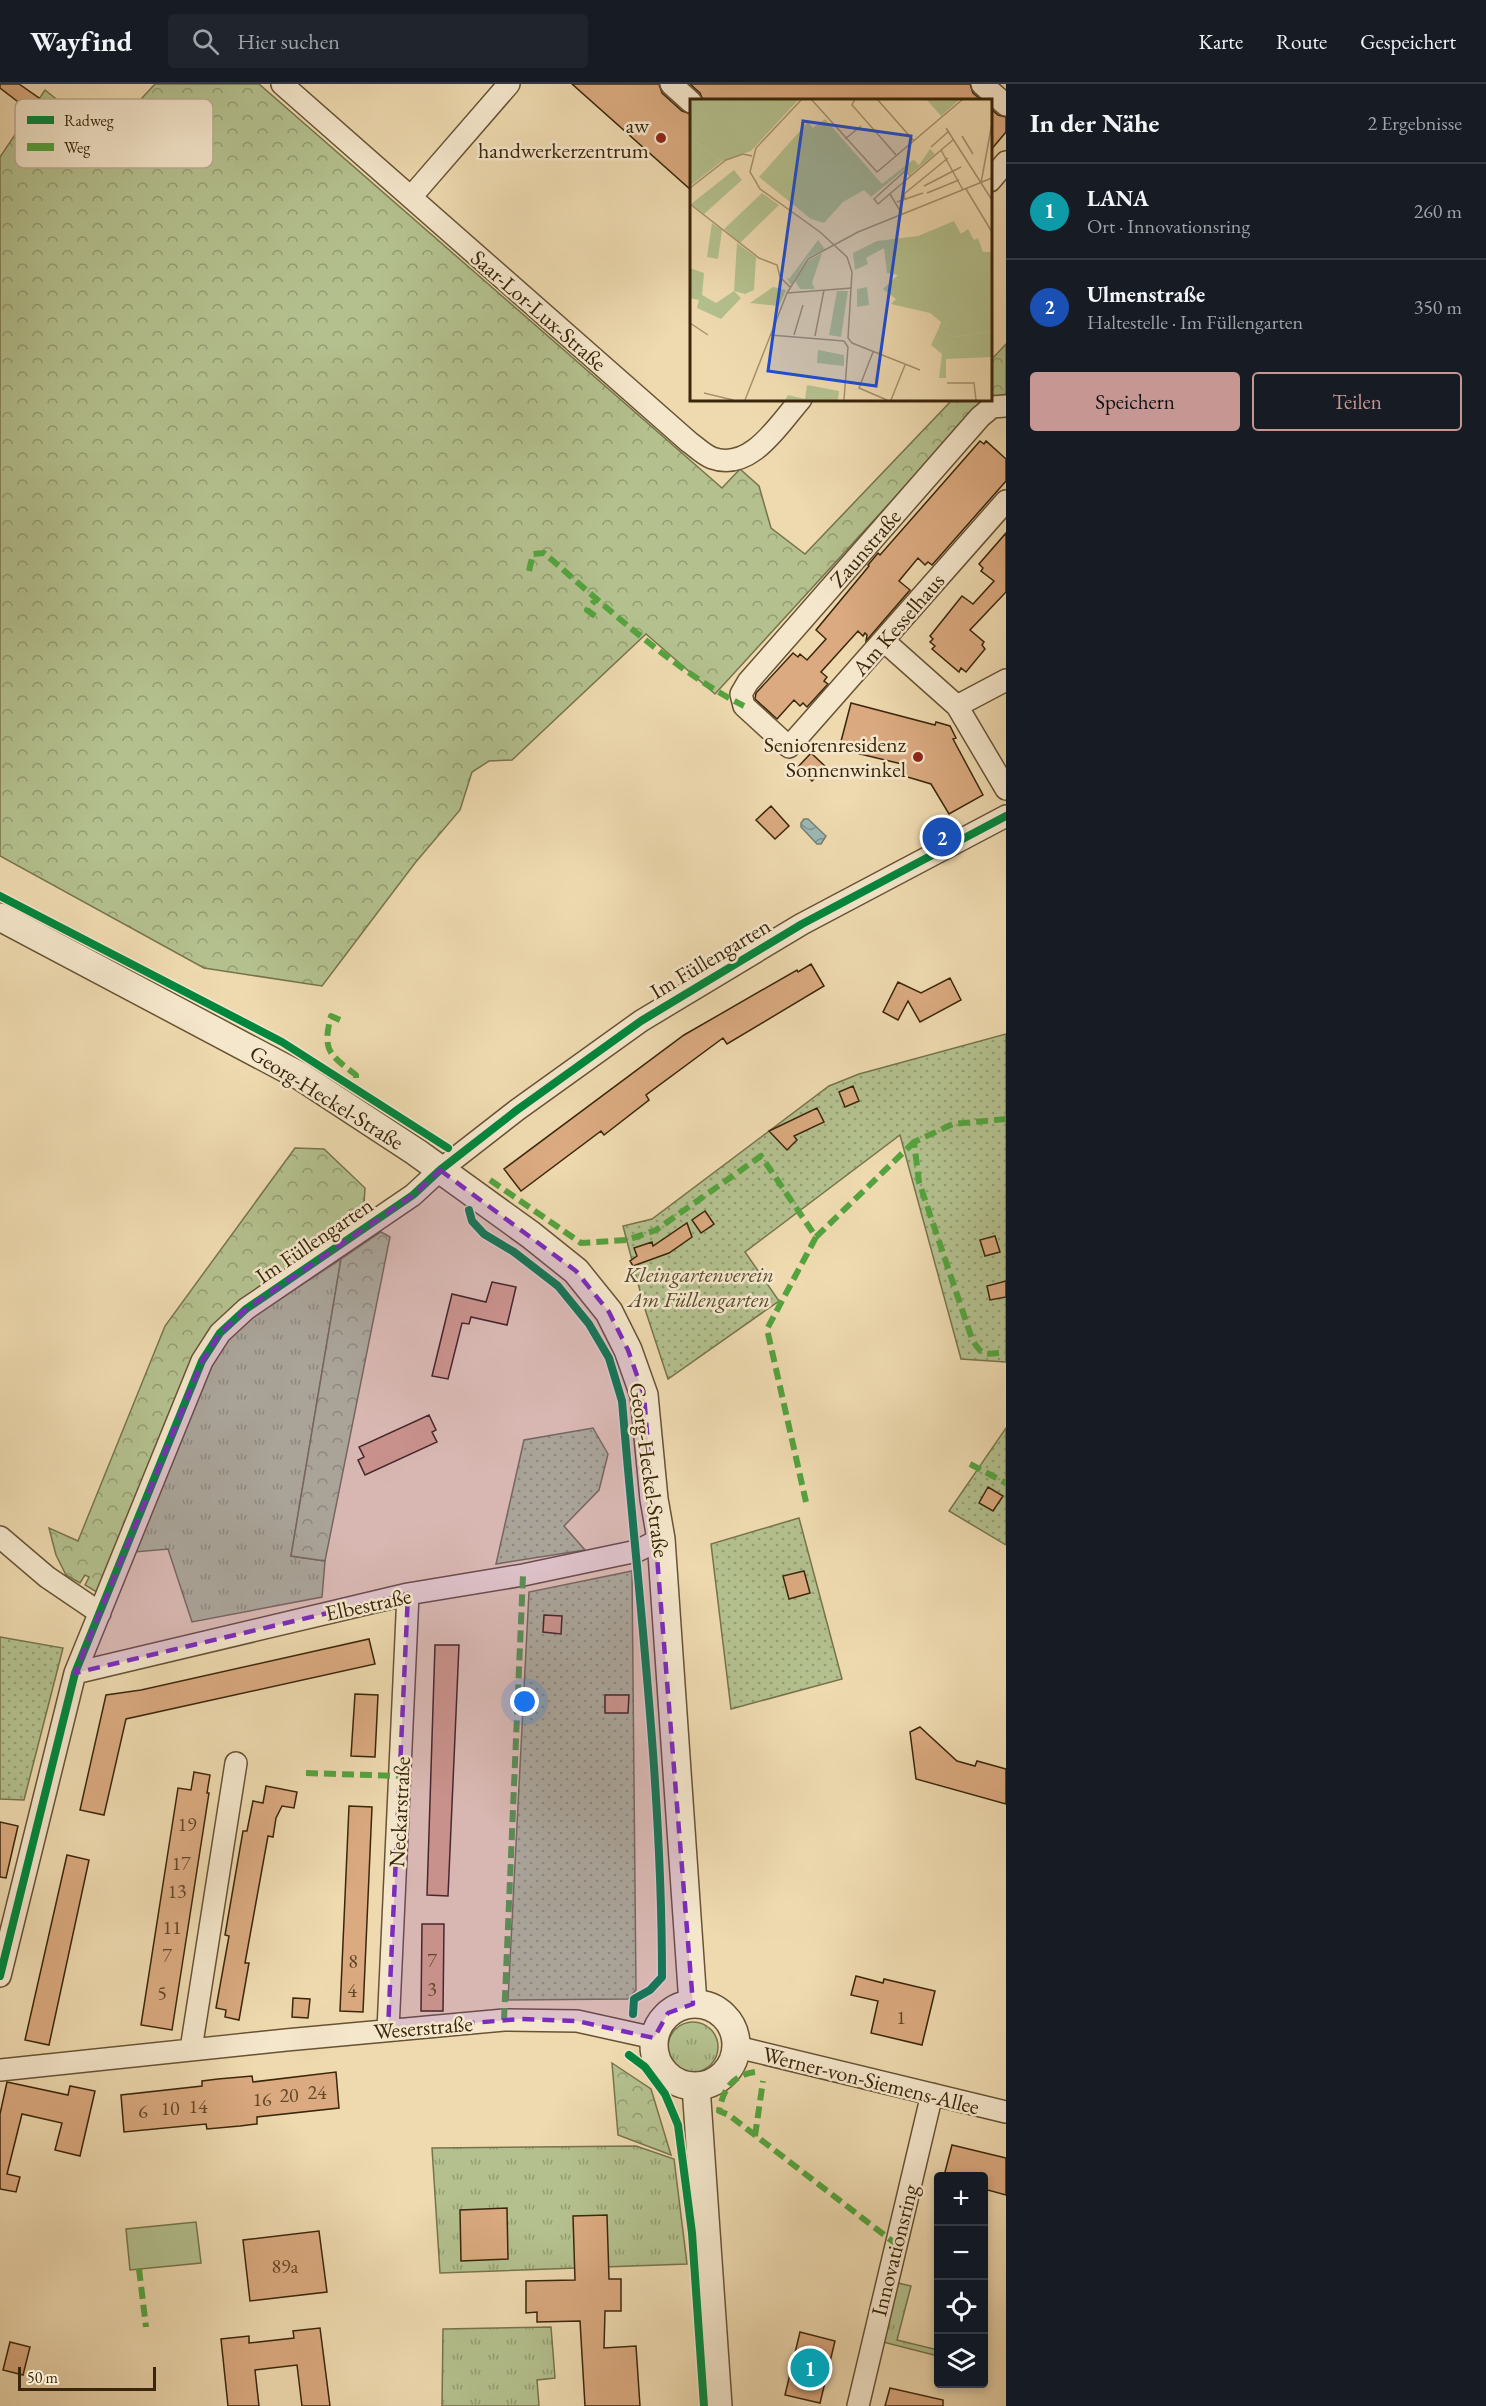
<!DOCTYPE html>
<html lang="de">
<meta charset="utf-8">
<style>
body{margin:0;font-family:"EB Garamond",serif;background:#20242c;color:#f1f3f6}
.controls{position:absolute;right:18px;bottom:18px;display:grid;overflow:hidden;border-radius:6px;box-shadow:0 3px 9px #0003}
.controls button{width:54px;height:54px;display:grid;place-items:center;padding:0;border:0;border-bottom:2px solid #363941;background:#171b24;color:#f1f3f6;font:30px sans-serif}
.scale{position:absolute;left:18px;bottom:15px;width:138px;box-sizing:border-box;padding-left:6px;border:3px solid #3a260a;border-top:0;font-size:16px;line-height:21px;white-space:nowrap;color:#3a260a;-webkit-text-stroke:4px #f5e7cc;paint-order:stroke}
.you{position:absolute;left:525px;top:1618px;width:21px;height:21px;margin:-15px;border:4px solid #fff;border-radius:50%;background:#1a73e8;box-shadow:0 0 0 9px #1a73e833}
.badge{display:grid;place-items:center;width:39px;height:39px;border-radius:50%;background:#c59692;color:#fff;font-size:20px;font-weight:700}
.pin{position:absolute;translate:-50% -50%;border:3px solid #fff;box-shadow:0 2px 6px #0006}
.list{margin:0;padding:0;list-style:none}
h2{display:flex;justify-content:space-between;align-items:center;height:78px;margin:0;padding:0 24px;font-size:26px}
h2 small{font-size:20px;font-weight:400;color:#9ea1a6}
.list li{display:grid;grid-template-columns:39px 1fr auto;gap:18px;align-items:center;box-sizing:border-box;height:96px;padding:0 24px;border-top:2px solid #363941}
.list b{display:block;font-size:22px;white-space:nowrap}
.list p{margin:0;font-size:20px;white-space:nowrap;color:#9ea1a6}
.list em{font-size:20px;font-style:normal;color:#9ea1a6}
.actions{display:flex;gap:12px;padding:18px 24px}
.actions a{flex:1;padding:14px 0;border:2px solid #c59692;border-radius:6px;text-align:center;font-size:21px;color:#c59692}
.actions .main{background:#c59692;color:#111}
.icon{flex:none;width:33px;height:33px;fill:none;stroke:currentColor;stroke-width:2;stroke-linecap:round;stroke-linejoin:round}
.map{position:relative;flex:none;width:1006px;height:2322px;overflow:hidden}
header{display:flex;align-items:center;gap:36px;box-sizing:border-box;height:84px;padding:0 30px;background:#171b24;border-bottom:2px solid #363941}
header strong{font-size:28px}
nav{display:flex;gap:33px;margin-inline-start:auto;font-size:21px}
.search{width:420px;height:54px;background:#20242c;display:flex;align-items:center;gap:15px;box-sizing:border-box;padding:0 21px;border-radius:6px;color:#9ea1a6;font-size:22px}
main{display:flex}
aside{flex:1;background:#171b24}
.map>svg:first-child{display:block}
</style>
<header>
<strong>Wayfind</strong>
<div class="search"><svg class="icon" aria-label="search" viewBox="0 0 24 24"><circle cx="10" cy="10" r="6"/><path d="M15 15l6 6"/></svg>Hier suchen</div>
<nav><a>Karte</a><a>Route</a><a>Gespeichert</a></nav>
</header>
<main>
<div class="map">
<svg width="1006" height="2322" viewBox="0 0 1006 2322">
<defs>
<pattern id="grass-tufts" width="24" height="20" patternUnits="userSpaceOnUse" patternTransform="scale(1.5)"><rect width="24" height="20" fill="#b4c18f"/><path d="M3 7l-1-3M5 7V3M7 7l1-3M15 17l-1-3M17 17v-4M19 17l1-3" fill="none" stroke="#939d73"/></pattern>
<pattern id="forest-crowns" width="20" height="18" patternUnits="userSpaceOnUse" patternTransform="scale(1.5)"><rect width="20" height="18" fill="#b4c18f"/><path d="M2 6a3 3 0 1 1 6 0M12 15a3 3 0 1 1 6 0" fill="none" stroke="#939d73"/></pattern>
<pattern id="garden-dots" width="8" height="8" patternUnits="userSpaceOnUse" patternTransform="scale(1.5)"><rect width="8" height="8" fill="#b4c18f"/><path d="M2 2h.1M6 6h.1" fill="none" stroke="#939d73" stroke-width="1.8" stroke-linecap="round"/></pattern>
<pattern id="water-waves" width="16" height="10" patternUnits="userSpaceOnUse" patternTransform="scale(1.5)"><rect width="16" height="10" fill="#9db8b4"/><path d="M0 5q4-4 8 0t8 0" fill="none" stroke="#819591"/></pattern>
</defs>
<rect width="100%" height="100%" fill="#efdab0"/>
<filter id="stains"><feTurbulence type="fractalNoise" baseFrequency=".00333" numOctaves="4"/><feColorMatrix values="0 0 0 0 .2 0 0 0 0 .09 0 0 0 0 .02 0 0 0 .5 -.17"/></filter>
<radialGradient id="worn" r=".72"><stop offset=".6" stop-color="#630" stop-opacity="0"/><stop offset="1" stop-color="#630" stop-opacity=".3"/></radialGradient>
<path fill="url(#grass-tufts)" stroke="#77744c" stroke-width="1.5" d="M341,1175L291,1472L325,1477L322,1513L192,1538L168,1465L135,1468L213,1279L228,1256L254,1232Z
M668 1963a25 25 0 1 1 50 0a25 25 0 1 1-50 0Z
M636,2062L674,2075L687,2180L440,2189L432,2064Z
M898,2199L911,2202L897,2256L938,2266V2272L883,2258Z
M551,2243L555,2294L537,2296L539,2322H442L443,2245Z"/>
<path fill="url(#forest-crowns)" stroke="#77744c" stroke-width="1.5" d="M155,0H259L722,404L740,385L759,402L771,444L805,470L953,315H987L982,318L715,610L646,550L512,676L489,677L472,688L460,726L415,779L322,902L204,884L0,772V73L45,6L105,54Z
M1006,260V310L990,314V277Z
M295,1064L324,1065L365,1104L363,1135L242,1217L214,1240L195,1272L100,1510L85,1501L89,1493L85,1491L80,1499L66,1491L56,1471L49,1444L78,1457L165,1242Z
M381,1148L390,1153L325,1477L291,1472L341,1175Z
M612,1979L651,2005L671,2071L618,2051Z"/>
<path fill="url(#garden-dots)" stroke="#77744c" stroke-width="1.5" d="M1006,950V1278L961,1275L900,1051L745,1168L779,1217L668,1295L644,1222L623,1142L652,1135L829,1002L859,990Z
M593,1344L608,1370L599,1406L564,1442L585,1466L496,1480L524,1356Z
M1006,1344V1461L949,1427Z
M799,1434L842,1595L731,1625L711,1460Z
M632,1487L636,1906L628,1915L508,1916L529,1508Z
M0,1553L63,1564L24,1716L0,1715Z"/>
<path fill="#b4c18f" stroke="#77744c" stroke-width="1.5" d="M196,2138L201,2179L130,2186L126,2145Z"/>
<path fill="url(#water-waves)" stroke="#757e70" stroke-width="1.5" d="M804,735H808L826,752L821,760H817L801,743V739Z"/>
<path fill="#dbaa80" stroke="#3a260a" stroke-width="1.5" d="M0,0H19L39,14L30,27L0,4Z
M572,0H659L662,9L682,27L691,30V106Z
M690,0H970L973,9L981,16H703L700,9Z
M990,24L998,31L1006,33V48L990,67Z
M980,357L984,360L986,357L1006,375V397L932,481L928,478L925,481L918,474L899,497L910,506L866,557L867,551L865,549L863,552L858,547L821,588L827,593L824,597L828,600L807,623L803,619L800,622L794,616L777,635L755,615L756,609L793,569L798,573L800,570L807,576L826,555L816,546L869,482L868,481L878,469L880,471Z
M1006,449V508L970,546L984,558L982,561L985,565L966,588L961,584L959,588L932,565L935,562L930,558L933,555L930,552L962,512L973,520L994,497L981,487L983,484L979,480Z
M851,619L935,641L936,638L950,642L956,654L953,655L983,711L949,730L931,700L904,692L906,681L839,665Z
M811,669L826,683L812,697L798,683Z
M771,722L789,742L775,755L756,736Z
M811,880L824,902L727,960L723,954L646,1011L649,1016L604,1051L601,1047L521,1107L504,1085L684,951L797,886L798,888Z
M950,894L961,916L920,938L908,917L898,936L883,928L898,898L921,909Z
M853,1002L859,1017L845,1023L839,1008Z
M817,1024L824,1038L794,1052L797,1056L787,1066L769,1047Z
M705,1127L714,1140L701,1149L692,1136Z
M687,1139L692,1153L669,1169L633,1182L630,1177L637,1172L634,1164L652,1158L653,1162Z
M995,1152L1000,1168L985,1172L980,1156Z
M1006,1197V1213L990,1216L987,1202Z
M492,1198L516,1203L507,1241L471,1233L469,1240L462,1239L448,1295L432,1292L452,1210L486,1218Z
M429,1331L436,1346L432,1348L437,1358L365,1391L358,1376L364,1373L359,1363Z
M988,1403L1003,1412L993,1427L979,1419Z
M804,1487L810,1509L789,1515L783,1492Z
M544,1531L562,1532L561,1550L543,1548Z
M369,1555L375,1580L126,1635L104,1731L80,1726L106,1611L141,1606Z
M435,1561H459L448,1812L427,1811Z
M355,1610L378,1611L375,1673L351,1672Z
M605,1611H629L628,1629H605Z
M920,1643L957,1677L975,1682L977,1677L1006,1685V1720L916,1695L910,1648Z
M194,1688L210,1691L207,1709H209L172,1946L141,1941L178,1704L191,1706Z
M266,1702L297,1708L294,1724L282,1722L276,1734L273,1753L268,1752L245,1879H249L239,1936L225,1933L226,1926L216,1924L229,1852L225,1851L243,1747H247L253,1717L263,1719Z
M349,1722L372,1723L363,1928L340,1927Z
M0,1738L18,1742L6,1794L0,1793Z
M67,1771L89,1776L49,1961L25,1956Z
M422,1840H444L443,1927H421Z
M856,1892L883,1899L884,1895L935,1907L922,1961L871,1949L878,1917L851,1911Z
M293,1914L310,1915L308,1934L292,1933Z
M336,1988L339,2024L257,2033V2040L240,2042L207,2045L206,2040L124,2048L121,2011L202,2002V1997L218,1995L252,1992L253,1998Z
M7,1998L68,2011L70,2002L95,2007L80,2072L55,2066L62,2039L22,2030L7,2090L20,2093L16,2108L0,2105V2030Z
M952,2061L1006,2074V2111L984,2105V2092H944Z
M507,2124L508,2175L461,2177L460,2126Z
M607,2131L609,2195H621V2227H605L604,2264L636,2262L640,2322H585L580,2237L537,2238V2228L526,2229V2197L575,2196L573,2132Z
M319,2147L327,2208L250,2217L243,2156Z
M320,2244L330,2322H302L297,2281L255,2286L259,2322H228L221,2255L249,2252V2259L294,2254L293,2247Z
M800,2248L835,2257L820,2319L785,2311Z
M10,2258L30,2263L23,2291L3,2286Z
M890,2304L943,2316V2322H885Z"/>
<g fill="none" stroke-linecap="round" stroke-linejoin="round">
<defs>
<path id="minor" d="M282,0L689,358C696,363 704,371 712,374C751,388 779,340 801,315
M671,0L691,18
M982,0L1006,21
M990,97L1006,78
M411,113L509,0
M1006,322L992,323L980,333L748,598L741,610L744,622L789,663L1006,417
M884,557L957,622L1006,705
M957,622L1006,596
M0,1453L47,1493L100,1529
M75,1589L408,1510L523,1491L637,1467L661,1455
M0,1892L75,1589L202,1277L220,1249L246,1225L413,1111L440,1086L517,1026L641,937L802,840L1006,732
M388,1946L408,1510
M737,1963L1006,2028
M191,1965L236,1679
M0,1986L286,1956L504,1936L577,1937L654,1954
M858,2322L932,2010"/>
<path id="tertiary" d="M0,833L300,992L416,1068L531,1151L576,1187L609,1228L628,1266L644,1311L654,1415L661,1455L693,1920
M654 1961a41 41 0 1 1 82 0a41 41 0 1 1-82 0Z
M696,2002L718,2322"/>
</defs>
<use href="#minor" stroke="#675334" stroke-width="24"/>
<use href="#tertiary" stroke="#675334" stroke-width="30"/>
<use href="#minor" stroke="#f5e7cc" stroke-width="21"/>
<use href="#tertiary" stroke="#f5e7cc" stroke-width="27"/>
<path stroke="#54a33e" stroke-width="6" stroke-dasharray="12 6" stroke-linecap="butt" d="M529,487L533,470L544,469C605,522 673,586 744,622
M595,532L587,526L596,515
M340,936L331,932C322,967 329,970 356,991V1005
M1006,1035L953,1040L914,1058L919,1098L972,1255C983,1274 986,1270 1006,1268
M490,1096L581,1159L627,1156L656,1146L761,1072L816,1153L767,1245L806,1418
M816,1153L914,1058
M970,1380L1006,1399
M306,1689L401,1692
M504,1936L523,1491
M755,1988C732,1991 723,2006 719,2027L729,2031L896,2160
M755,2052L763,1997
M139,2185L146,2243"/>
<defs>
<path id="cycleway" d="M0,812L282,958L448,1064
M469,1126L472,1137L484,1150L514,1168L558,1202L589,1240L609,1274L622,1317C638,1509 662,1700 662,1893L650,1906L634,1915L633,1930
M0,1892L75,1589L202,1277L220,1249L246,1225L413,1111L440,1086L517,1026L641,937L802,840L1006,732
M629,1971L645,1983L665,2010L678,2041L692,2149L704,2322"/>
</defs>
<use href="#cycleway" stroke="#f5e7cc" stroke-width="11"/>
<use href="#cycleway" stroke="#00873e" stroke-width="8"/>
</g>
<path fill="#7b2cbf" fill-opacity="0.2" stroke="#7b2cbf" stroke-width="4.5" stroke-dasharray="12 8" stroke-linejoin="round" d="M440,1086L576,1187L609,1228L628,1266L644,1311L693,1920L668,1929L654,1954L577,1937L520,1935L388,1946L408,1510L75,1589L202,1277L220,1249L246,1225L413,1111Z"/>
<g fill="#8f2418" stroke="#f5e7cc" stroke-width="2">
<circle cx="661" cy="54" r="6"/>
<circle cx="918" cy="673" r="6"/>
</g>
<g text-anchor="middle" stroke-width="5" stroke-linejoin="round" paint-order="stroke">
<g font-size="20" fill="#624728">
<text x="187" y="1747">19</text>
<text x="181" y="1786">17</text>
<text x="177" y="1814">13</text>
<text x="172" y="1850">11</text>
<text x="167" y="1878">7</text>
<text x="432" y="1883">7</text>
<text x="353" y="1884">8</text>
<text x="432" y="1912">3</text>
<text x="352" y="1913">4</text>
<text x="162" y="1916">5</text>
<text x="901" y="1940">1</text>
<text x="317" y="2015">24</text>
<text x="289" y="2018">20</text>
<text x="262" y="2022">16</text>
<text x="198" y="2029">14</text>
<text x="170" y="2031">10</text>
<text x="143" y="2034">6</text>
<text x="285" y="2189">89a</text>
</g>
<g font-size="22" fill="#3a260a" stroke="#f5e7cc" text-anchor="end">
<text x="649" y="49">aw<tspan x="649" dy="25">handwerkerzentrum</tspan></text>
<text x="906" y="668">Seniorenresidenz<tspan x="906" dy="25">Sonnenwinkel</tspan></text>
</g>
<g font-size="22" fill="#3a260a" stroke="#f5e7cc">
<text transform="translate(539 226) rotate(41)" y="8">Saar-Lor-Lux-Straße</text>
<text transform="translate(865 464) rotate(-49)" y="8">Zaunstraße</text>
<text transform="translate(898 540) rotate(-49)" y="8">Am Kesselhaus</text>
<text transform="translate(710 874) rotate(-31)" y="8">Im Füllengarten</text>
<text transform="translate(327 1013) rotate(32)" y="8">Georg-Heckel-Straße</text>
<text transform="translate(314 1156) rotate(-34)" y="8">Im Füllengarten</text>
<text transform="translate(650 1386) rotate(82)" y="8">Georg-Heckel-Straße</text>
<text transform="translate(368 1520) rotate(-12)" y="8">Elbestraße</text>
<text transform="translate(399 1728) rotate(-87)" y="8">Neckarstraße</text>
<text transform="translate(423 1943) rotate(-5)" y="8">Weserstraße</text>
<text transform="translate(871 1996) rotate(14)" y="8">Werner-von-Siemens-Allee</text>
<text transform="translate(894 2166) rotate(-76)" y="8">Innovationsring</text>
</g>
<g font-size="22" font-style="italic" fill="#584d2b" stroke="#f5e7cc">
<text x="699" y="1198">Kleingartenverein<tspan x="699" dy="25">Am Füllengarten</tspan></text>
</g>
</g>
<g transform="translate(690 15)">
<rect width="302" height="302" fill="#efdab0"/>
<path d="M236,0H270L251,17ZM0,39L32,62L0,87ZM44,71L52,81L14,115L1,105ZM72,94L89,106L50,144L34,130ZM22,124L32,131L28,160L17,158ZM47,144L66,158L64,191L55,195L44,192ZM132,154L122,184L125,190H110L105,182L116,163ZM128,251L154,256V267L127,264ZM117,286L149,292L148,301H95L98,296L115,300Z" fill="#b4c18f"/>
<path d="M0,0H109L61,52L32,62L0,39ZM135,20L192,85L220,63L224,61L229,66L240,50L245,55L221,75L214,71L181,98L174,91L153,103L134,124L121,120L69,78L118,23L123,29ZM128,141L135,150L117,159L101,186L96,178L99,180ZM301,226V258L256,260V279H249L252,255L241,246L248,231L266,238L301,232Z" fill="#b4c18f"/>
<path d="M264,122L271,135L278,130L284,141L288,139L293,153H301V232L266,238L248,231L251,223L240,214L201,205L206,200L193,190L208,176L197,174L194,149L176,159L178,165L165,171L163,154L187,142L228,137ZM0,169L14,174L12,196L26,204L44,192L51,199L31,220L7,209L9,201L0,199ZM83,188L96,191L89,207L60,204ZM177,188L179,206L167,208V190ZM147,192H158L151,238L139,236Z" fill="#b4c18f"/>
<path fill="none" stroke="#a7926e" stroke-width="1.5" d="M112,0L66,49L60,73L70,90L130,133L157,158L162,173L158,239L162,244M121,0L187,73L273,0M165,0L162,6L207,57M187,0L224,42M256,29L302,101M272,37L283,55M155,40L171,27M241,48L259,32M251,51L273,91M221,77L215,72L184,100L188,105L264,40M291,84L302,24M234,87L271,68M0,89L36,61L53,55L62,57M276,90L302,133M237,94L269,81M200,95L212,115M215,100L214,95L258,59M207,103L233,94M0,105L69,159L87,166L90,178L100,188M97,194L162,189M0,224L18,236M80,236L154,242M104,236L113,206M125,237L134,191M162,244L230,271M183,253L169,289L197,301M257,284H284L286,301M14,294L43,301M55,301L97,194L118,160L168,133L302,79M154,301L158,248L154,242M201,301L215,266"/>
<path fill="#1d4ed8" fill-opacity="0.15" stroke="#1d4ed8" stroke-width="3" d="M113,22L221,37L186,287L78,272Z"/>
<rect width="302" height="302" fill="none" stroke="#3a260a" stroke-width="3"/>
</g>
<rect x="15" y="15" width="198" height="69" rx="9" fill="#f5e7cc" stroke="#bdad92" stroke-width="1.5"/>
<rect x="27" y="32" width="27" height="8" fill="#00873e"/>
<rect x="27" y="59" width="27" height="8" fill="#54a33e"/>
<g font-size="16" fill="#3a260a">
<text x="64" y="42">Radweg</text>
<text x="64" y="69">Weg</text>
</g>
<rect width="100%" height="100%" filter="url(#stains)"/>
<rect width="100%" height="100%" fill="url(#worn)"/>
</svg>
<div class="controls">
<button>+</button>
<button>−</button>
<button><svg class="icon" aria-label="locate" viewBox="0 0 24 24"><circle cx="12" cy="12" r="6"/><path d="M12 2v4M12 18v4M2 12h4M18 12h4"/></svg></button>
<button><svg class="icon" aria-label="layers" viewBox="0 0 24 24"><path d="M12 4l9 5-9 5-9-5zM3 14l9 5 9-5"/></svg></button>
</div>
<div class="scale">50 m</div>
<div class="you"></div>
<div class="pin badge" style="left:810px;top:2284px;background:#0f9aa8">1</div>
<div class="pin badge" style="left:942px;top:753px;background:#1a4fb4">2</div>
</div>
<aside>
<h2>In der Nähe<small>2 Ergebnisse</small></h2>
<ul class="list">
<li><span class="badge" style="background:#0f9aa8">1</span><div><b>LANA</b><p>Ort · Innovationsring</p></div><em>260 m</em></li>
<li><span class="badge" style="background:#1a4fb4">2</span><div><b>Ulmenstraße</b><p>Haltestelle · Im Füllengarten</p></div><em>350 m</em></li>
</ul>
<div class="actions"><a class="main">Speichern</a><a>Teilen</a></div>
</aside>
</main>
